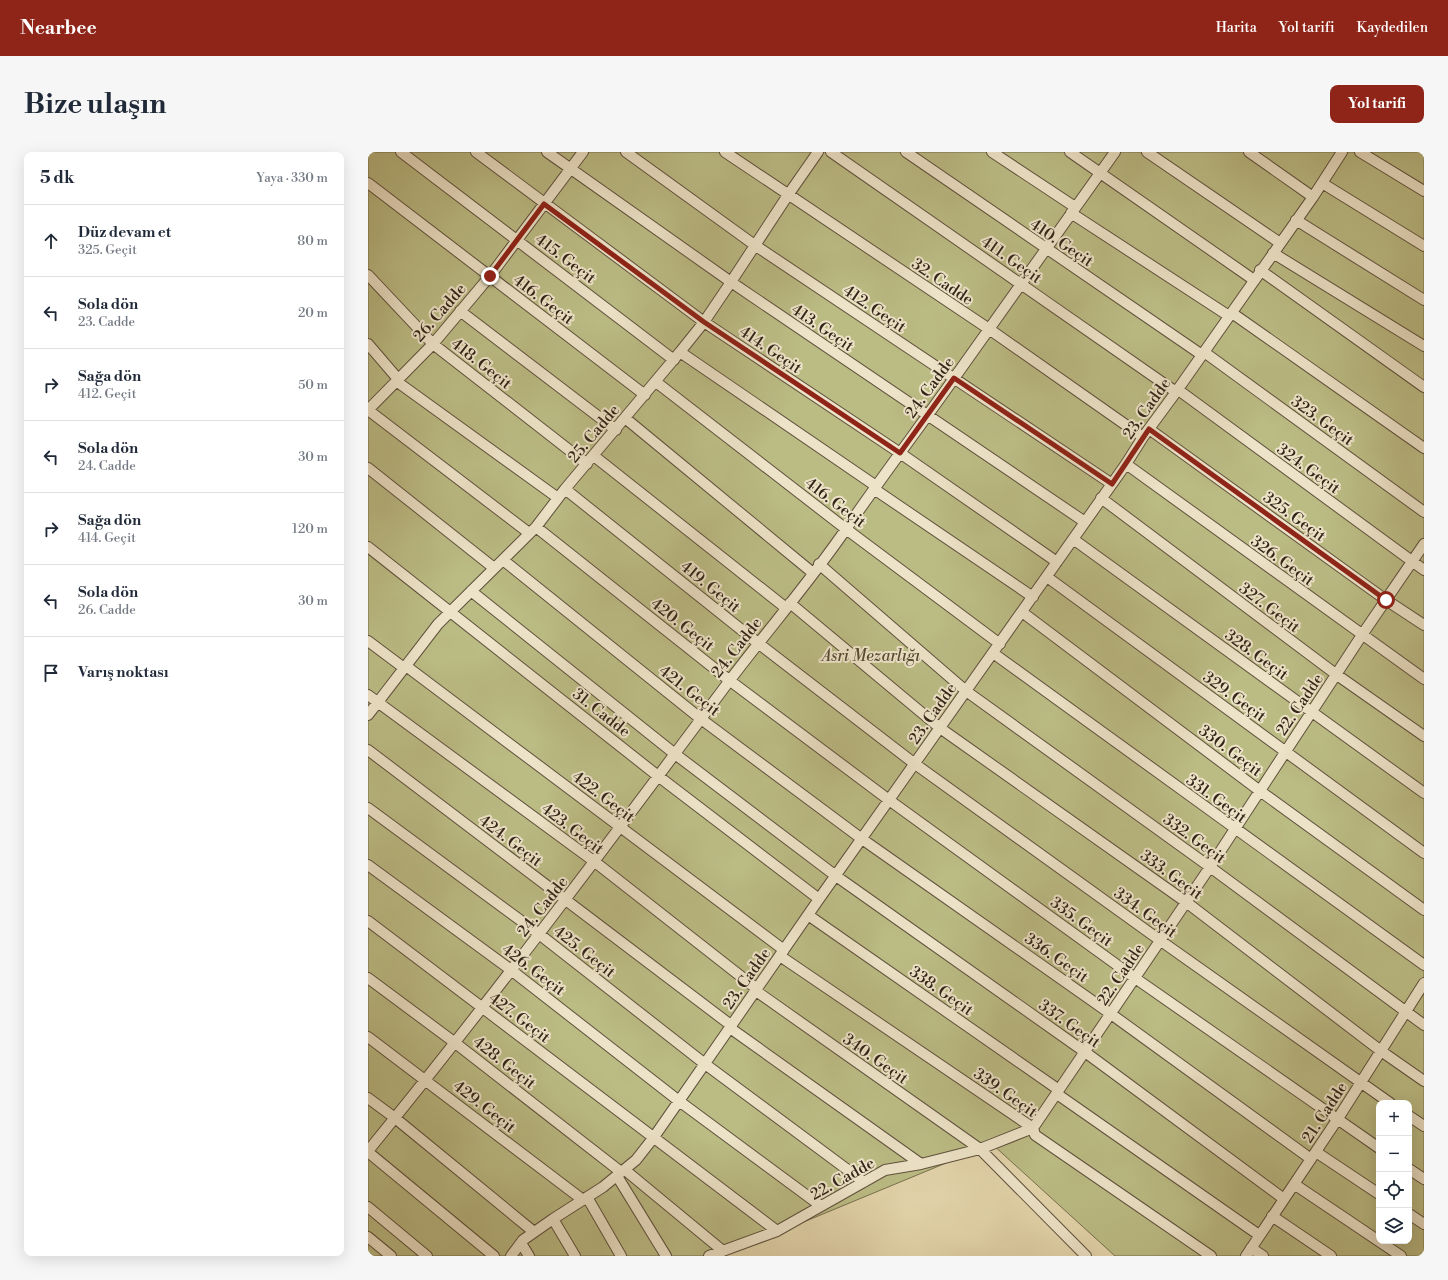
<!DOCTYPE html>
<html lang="tr">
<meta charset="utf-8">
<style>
body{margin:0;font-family:"Libre Bodoni",serif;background:#f6f6f7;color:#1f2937}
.controls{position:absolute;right:12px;bottom:12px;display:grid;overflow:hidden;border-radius:8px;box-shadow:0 4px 16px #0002}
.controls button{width:36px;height:36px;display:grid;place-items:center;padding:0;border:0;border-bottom:1px solid #e0e1e3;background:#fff;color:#1f2937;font:20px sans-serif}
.stop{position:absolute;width:12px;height:12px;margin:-9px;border:3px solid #8f2418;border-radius:50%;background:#fff}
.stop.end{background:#8f2418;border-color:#fff;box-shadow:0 1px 4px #0008}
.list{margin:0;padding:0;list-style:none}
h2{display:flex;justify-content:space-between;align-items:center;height:52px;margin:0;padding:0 16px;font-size:17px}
h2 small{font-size:13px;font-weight:400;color:#747a83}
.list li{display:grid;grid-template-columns:26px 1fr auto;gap:12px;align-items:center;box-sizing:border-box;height:72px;padding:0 16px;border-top:1px solid #e0e1e3}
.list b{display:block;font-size:15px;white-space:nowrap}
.list p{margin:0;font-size:13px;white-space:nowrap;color:#747a83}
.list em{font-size:13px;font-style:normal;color:#747a83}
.icon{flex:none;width:22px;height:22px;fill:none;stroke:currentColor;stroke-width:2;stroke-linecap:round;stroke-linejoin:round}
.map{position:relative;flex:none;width:1056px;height:1104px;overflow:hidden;border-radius:8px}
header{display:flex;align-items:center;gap:24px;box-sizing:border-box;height:56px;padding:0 20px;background:#8f2418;color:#fff}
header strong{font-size:19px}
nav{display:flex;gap:22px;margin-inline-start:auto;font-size:14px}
.intro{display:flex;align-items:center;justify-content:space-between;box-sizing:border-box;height:96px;padding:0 24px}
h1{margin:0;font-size:28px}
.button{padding:10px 18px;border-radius:8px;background:#8f2418;color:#fff;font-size:14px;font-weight:700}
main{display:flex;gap:24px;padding:0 24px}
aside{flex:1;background:#fff;border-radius:8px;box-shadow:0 4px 16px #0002}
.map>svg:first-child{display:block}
</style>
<header>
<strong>Nearbee</strong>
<nav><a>Harita</a><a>Yol tarifi</a><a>Kaydedilen</a></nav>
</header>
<div class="intro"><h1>Bize ulaşın</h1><a class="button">Yol tarifi</a></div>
<main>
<aside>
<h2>5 dk<small>Yaya · 330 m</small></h2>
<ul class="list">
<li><svg class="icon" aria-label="ahead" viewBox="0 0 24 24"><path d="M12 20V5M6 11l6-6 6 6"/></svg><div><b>Düz devam et</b><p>325. Geçit</p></div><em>80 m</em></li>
<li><svg class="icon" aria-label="left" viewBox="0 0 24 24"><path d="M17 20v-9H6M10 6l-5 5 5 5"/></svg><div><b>Sola dön</b><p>23. Cadde</p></div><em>20 m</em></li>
<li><svg class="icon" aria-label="right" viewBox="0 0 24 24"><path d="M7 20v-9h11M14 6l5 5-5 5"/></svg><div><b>Sağa dön</b><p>412. Geçit</p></div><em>50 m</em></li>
<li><svg class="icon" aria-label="left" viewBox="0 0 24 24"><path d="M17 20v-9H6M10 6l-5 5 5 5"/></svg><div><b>Sola dön</b><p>24. Cadde</p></div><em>30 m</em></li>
<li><svg class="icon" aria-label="right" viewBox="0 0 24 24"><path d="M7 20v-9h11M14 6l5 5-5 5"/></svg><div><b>Sağa dön</b><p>414. Geçit</p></div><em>120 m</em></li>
<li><svg class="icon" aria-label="left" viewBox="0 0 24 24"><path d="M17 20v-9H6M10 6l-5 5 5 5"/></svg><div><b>Sola dön</b><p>26. Cadde</p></div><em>30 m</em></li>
<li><svg class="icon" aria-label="arrive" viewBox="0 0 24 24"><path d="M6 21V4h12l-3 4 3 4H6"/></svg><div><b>Varış noktası</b></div></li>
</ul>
</aside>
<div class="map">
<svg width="1056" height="1104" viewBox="0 0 1056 1104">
<rect width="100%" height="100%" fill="#e3d4ab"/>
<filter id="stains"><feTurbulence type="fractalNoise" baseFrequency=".005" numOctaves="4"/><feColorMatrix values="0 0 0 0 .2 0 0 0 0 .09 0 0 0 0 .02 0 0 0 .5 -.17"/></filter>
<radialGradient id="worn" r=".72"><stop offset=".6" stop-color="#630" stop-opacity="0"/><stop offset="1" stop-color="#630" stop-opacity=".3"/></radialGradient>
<path fill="#bbbb84" stroke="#77704e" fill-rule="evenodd" d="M0,0H1056V1104H747L624,992L409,1081L345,1104H0ZM1011,951H1041V1089H1011Z"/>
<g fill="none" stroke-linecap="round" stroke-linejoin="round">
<defs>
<path id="service" d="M33,0L306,208
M108,0L336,170L532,301L689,410
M179,0L363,130L717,370
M258,0L388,94L744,332
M357,0L621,177L775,285
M463,0L808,240
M538,0L834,203
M624,0L707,55
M702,0L886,128
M779,0L912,91
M881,0L945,45
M992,0L1056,39
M0,31L277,243
M954,31L1056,94
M703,61L861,164
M928,68L1056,148
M905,101L1056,194
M892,118L1056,235
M0,123L65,192L219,312
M92,159L248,278
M864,161L1056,296
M0,192L30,227
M312,200L508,334
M836,200L1056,360
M28,229L190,346
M288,230L478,377L632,492
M809,237L1056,418
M0,258L65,192L122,124L215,0
M0,258L161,381
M257,266L445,421
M781,277L1018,448L1056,473
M226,304L418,456
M758,312L1056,527
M0,316L126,416
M197,337L390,491L547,612L793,789L1022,951
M506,337L665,445
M733,346L969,523L1056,584
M168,375L361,528L521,648L767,826L1011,996
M705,387L1056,641
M0,395L290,624L451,747
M135,408L333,567L494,687L743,862L943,1007
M451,412L598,539L842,715L1056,873
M679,425L1056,701
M103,439L307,602L468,724L717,900L916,1047
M422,451L572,576L818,750L1013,899L1056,929
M654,460L892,639L1056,758
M0,489L36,516
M625,501L1056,813
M38,514L416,798
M0,543L227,710L389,837
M0,563L70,472L168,375L197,337L312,200L336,170L363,130L420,43L450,0
M0,598L364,874
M0,656L171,782L337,912L496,1030
M0,713L143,818L311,949L453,1054
M440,763L691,938
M0,769L409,1079
M412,804L665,976L667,983L843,1104
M0,826L86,890L253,1020
M388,839L612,997L718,1104
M362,876L553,1012
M0,885L215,1048
M689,942L891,1083
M0,946L27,966L166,1080
M1041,964L1056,974
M0,999C124,847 242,689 359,532C398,480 441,431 478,377C513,326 551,276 587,225C641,150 694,75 747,0
M0,1000L126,1104
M948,1000L1011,1042
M1041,1017L1056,1027
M257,1018L355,1099
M249,1024L298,1104
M926,1032L1033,1104
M219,1045L253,1104
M0,1055L59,1104
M1041,1062L1056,1072
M904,1064L963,1104
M185,1067L207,1104
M0,1085L23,1104
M153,1091L161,1104
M883,1096L895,1104
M143,1104L155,1088L185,1067L235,1035L268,1008L286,985L451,747L758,312L775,285L808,240L945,45L974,0
M341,1104L409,1079L517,1018L553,1012L612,997L665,976L842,715L994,483L1056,392
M878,1104L969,968L1056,831"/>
</defs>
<use href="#service" stroke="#5f513d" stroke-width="12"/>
<use href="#service" stroke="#ede3c8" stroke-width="10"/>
</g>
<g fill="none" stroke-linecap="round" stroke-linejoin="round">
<path stroke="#8f2418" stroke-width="5" d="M122,124L176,52L336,170L532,301L586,226L744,332L781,277L1018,448"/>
</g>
<g text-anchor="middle" stroke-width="4" stroke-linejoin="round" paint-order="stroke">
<g font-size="16" fill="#332518" stroke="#ede3c8">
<text transform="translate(694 90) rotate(34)" y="6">410. Geçit</text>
<text transform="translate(198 106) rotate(37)" y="6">415. Geçit</text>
<text transform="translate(644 107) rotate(35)" y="6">411. Geçit</text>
<text transform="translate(575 129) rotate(34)" y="6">32. Cadde</text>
<text transform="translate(176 147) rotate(37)" y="6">416. Geçit</text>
<text transform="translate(507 156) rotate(34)" y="6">412. Geçit</text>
<text transform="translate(71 160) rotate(-49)" y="6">26. Cadde</text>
<text transform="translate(455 175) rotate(34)" y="6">413. Geçit</text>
<text transform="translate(403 197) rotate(34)" y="6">414. Geçit</text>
<text transform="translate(114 211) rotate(38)" y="6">418. Geçit</text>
<text transform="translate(561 235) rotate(-54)" y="6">24. Cadde</text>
<text transform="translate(778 256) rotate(-55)" y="6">23. Cadde</text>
<text transform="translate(955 268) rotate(36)" y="6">323. Geçit</text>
<text transform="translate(225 281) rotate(-50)" y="6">25. Cadde</text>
<text transform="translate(941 316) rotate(36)" y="6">324. Geçit</text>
<text transform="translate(468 350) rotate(37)" y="6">416. Geçit</text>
<text transform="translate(927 364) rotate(36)" y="6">325. Geçit</text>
<text transform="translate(915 408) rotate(36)" y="6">326. Geçit</text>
<text transform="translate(343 434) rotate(39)" y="6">419. Geçit</text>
<text transform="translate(902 455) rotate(37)" y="6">327. Geçit</text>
<text transform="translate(315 472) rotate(38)" y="6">420. Geçit</text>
<text transform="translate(368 495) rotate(-52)" y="6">24. Cadde</text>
<text transform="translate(889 502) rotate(36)" y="6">328. Geçit</text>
<text transform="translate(322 538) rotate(38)" y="6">421. Geçit</text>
<text transform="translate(867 544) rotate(36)" y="6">329. Geçit</text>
<text transform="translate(931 552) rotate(-56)" y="6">22. Cadde</text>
<text transform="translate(234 560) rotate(38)" y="6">31. Cadde</text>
<text transform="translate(564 561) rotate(-55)" y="6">23. Cadde</text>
<text transform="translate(863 598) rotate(37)" y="6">330. Geçit</text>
<text transform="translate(236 644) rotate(37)" y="6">422. Geçit</text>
<text transform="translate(849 646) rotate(36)" y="6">331. Geçit</text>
<text transform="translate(205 676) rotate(37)" y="6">423. Geçit</text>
<text transform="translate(827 686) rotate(36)" y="6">332. Geçit</text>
<text transform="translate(143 688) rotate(37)" y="6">424. Geçit</text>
<text transform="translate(804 722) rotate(36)" y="6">333. Geçit</text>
<text transform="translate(174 754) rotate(-52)" y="6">24. Cadde</text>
<text transform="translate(778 760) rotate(36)" y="6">334. Geçit</text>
<text transform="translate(714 769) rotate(36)" y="6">335. Geçit</text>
<text transform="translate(217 799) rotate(38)" y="6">425. Geçit</text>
<text transform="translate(689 805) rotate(35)" y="6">336. Geçit</text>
<text transform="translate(166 817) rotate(37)" y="6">426. Geçit</text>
<text transform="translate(752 822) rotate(-56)" y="6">22. Cadde</text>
<text transform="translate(378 826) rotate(-55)" y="6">23. Cadde</text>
<text transform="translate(574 838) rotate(35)" y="6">338. Geçit</text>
<text transform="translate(152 865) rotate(37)" y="6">427. Geçit</text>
<text transform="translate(702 871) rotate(35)" y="6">337. Geçit</text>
<text transform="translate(508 906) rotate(35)" y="6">340. Geçit</text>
<text transform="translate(137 910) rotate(38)" y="6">428. Geçit</text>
<text transform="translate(638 940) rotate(35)" y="6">339. Geçit</text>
<text transform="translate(117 954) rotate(38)" y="6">429. Geçit</text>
<text transform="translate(956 960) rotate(-57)" y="6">21. Cadde</text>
<text transform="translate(474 1026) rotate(-29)" y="6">22. Cadde</text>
</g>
<g font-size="16" font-style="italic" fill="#554a33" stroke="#ede3c8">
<text x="503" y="509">Asri Mezarlığı</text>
</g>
</g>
<rect width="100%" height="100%" filter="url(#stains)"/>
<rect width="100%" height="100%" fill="url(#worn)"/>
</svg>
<div class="controls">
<button>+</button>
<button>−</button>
<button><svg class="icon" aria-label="locate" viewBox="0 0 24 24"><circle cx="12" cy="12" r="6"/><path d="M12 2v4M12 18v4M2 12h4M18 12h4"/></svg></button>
<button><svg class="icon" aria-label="layers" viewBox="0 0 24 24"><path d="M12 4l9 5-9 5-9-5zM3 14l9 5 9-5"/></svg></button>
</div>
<div class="stop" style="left:1018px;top:448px"></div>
<div class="stop end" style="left:122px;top:124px"></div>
</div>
</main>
